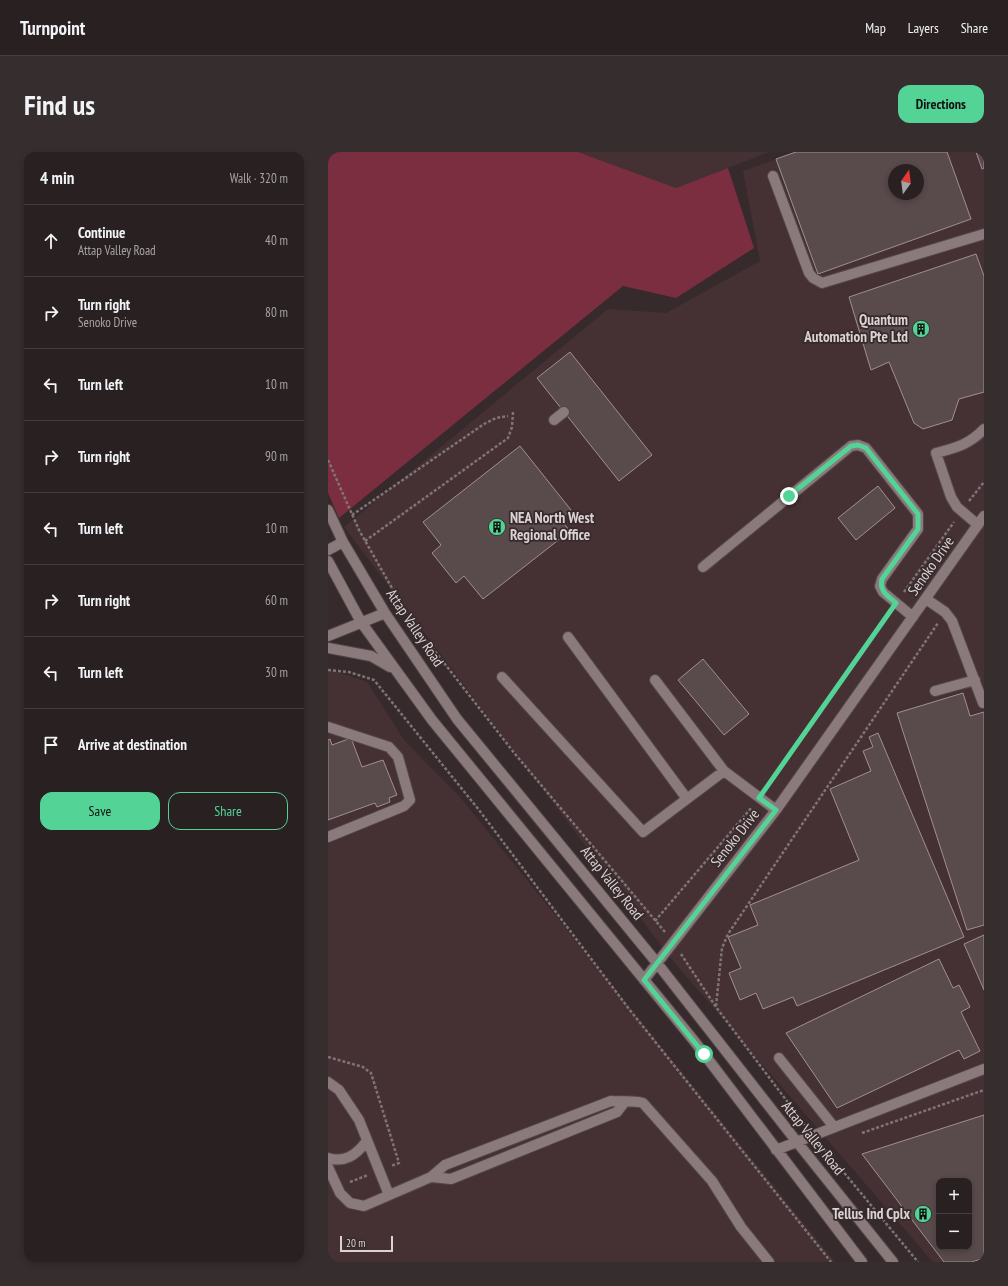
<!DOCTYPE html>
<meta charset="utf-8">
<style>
body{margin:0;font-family:"PT Sans Narrow",sans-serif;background:#352d2e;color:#f1f3f6}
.controls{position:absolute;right:12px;bottom:12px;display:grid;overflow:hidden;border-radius:8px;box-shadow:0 2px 6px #0003}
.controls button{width:36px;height:36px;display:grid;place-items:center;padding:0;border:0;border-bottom:1px solid #453e3f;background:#292021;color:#f1f3f6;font:20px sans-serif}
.compass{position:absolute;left:560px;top:12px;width:36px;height:36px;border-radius:50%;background:#292021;box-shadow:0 2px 6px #0003;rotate:14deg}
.scale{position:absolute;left:12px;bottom:10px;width:53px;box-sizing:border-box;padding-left:4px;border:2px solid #dbd2d3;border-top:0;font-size:11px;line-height:14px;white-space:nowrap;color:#dbd2d3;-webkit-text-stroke:3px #372a2c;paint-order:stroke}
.stop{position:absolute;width:12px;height:12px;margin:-9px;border:3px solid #53d396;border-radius:50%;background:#fff}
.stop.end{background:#53d396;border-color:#fff;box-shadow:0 1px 4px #0008}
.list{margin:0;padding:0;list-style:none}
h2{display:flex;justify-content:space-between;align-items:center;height:52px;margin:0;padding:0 16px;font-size:17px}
h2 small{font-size:13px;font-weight:400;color:#a5a3a5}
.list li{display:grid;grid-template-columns:26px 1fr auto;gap:12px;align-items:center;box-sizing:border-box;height:72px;padding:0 16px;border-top:1px solid #453e3f}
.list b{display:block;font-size:15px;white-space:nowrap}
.list p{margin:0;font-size:13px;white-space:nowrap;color:#a5a3a5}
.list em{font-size:13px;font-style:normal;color:#a5a3a5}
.actions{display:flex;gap:8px;padding:12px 16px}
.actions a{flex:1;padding:9px 0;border:1px solid #53d396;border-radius:12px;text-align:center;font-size:14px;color:#53d396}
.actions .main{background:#53d396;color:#111}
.icon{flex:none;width:22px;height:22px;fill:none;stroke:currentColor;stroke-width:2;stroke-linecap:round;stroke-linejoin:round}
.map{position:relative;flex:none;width:656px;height:1110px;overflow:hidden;border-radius:12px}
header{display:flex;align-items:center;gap:24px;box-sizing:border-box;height:56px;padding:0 20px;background:#292021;border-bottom:1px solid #453e3f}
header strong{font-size:19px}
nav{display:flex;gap:22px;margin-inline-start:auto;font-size:14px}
.intro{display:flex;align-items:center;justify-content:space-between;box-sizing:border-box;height:96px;padding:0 24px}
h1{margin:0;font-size:28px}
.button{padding:10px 18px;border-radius:12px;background:#53d396;color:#111;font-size:14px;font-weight:700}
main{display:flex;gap:24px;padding:0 24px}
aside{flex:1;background:#292021;border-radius:12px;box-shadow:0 2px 6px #0003}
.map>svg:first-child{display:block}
</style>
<header>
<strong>Turnpoint</strong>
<nav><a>Map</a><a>Layers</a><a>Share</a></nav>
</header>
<div class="intro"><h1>Find us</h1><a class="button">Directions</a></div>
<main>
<aside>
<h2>4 min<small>Walk · 320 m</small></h2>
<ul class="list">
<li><svg class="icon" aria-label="ahead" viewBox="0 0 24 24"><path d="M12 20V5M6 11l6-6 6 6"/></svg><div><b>Continue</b><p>Attap Valley Road</p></div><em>40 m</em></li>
<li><svg class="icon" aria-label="right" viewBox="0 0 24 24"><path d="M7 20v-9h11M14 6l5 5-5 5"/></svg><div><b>Turn right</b><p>Senoko Drive</p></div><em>80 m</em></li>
<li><svg class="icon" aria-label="left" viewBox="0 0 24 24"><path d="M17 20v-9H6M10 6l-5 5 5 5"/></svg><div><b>Turn left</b></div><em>10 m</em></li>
<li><svg class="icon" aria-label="right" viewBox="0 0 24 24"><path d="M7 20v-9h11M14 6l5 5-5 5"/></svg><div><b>Turn right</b></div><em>90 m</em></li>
<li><svg class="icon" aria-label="left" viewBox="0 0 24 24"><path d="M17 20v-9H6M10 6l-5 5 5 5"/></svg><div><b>Turn left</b></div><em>10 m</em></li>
<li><svg class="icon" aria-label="right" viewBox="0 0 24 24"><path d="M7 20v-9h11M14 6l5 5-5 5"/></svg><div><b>Turn right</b></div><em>60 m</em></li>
<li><svg class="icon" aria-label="left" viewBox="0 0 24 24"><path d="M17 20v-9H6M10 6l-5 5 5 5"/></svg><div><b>Turn left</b></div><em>30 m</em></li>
<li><svg class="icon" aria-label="arrive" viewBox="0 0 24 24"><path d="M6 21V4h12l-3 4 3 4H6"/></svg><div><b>Arrive at destination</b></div></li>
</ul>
<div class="actions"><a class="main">Save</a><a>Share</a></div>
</aside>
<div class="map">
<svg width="656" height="1110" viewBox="0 0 656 1110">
<rect width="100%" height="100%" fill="#372a2c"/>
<path fill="#453134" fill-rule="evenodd" d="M250,0H441L348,36Z
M469,0H656V1110H605L345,809L16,375L280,157L338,161L432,109L415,19ZM566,18H590V42H566ZM611,1029H641V1095H611Z
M0,517L39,530L76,588L132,645L507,1110H0Z"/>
<path fill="#7a2e3f" d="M0,0H250L348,36L400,16L426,96L348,146L295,134L11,366L0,341Z"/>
<path fill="#594a4c" stroke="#a19092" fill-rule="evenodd" d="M468,0H619L643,67L490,122L448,7ZM566,18H590V42H566Z
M648,0H656V16L654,17Z
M648,102L656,124V240L631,247L624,268L595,277L586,271L561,210L543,218L521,145Z
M242,200L324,303L291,329L209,226Z
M192,294L243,358L232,367L242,379L155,447L136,424L128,431L104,401L113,393L95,370Z
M550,334L567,356L528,388L510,366Z
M375,507L421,562L396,583L350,528Z
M635,541L642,564L656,560V773L639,778L569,561Z
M550,581L636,785L469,854L465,845L435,857L428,841L412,848L401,821L413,816L400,785L430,773L422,753L531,708L502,637L543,619L535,599L545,595L541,585Z
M23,586L34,615L55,608L69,643L61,646L62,650L49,655L47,651L0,668V588L2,587L4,593Z
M656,783V838L636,792Z
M611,807L625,836L631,833L642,855L633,860L652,899L636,907L631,898L509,956L458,881Z
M656,963V1106L644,1110H616L534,1002ZM611,1029H641V1095H611Z"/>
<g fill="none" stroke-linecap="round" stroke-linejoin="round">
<defs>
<path id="minor" d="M445,24L481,121L485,126L494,131L656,82
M226,268L236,260
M0,358L15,390L57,461L129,567L329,811L469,990L565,1110
M650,373L629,355L623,345L608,301C628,296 642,292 656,277
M0,398L15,390
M0,409L33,470L104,568L367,890L534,1110
M375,415L523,294L530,293L538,296L590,362V377L554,427L552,434L555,440L585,465
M598,447L617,460L624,469L655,551
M0,484L57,461
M240,485L359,647
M0,496L43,504L62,515
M174,525L315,680L396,619
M327,528L396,619L448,658
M607,539L647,528
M0,575L61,595L70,605L82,648L76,654L0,685
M316,828L448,658L656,364
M451,906L506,975
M0,930L11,938L31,968L61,1043
M448,998L656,917
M0,1006C17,1011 28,1003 38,990
M0,1015L12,1041L22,1051L36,1054L103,1025L117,1013L283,949C294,950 304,948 315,951L384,1029L413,1075L441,1110
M103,1025L123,1027L289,960L296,951"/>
</defs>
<use href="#minor" stroke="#534849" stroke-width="12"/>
<path stroke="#7f7475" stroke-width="2.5" stroke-dasharray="3 2" stroke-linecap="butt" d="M0,308L31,378L81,466L187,602L337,780
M641,349L656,330
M24,363L156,272L168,266L180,264
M37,389L180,286L184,275L185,260
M576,440L626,370
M0,518L21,520L46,528L151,658L301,857L503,1110
M439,635L560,462
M327,769L424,655
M353,802L388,855L477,973
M388,854L394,796L400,782L610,471
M0,905L35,915L43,921L71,1011L63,1014
M534,981L656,938
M494,994L590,1110
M22,1030L40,1023"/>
<use href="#minor" stroke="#8a7a7c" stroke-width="10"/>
</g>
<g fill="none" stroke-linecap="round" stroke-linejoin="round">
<path stroke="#53d396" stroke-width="5" d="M376,902L316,828L448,658L431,646L568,451C560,444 551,440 554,427L590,377V362L538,296L530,293L523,294L461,344"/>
</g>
<defs>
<symbol id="building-disc" viewBox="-11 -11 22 22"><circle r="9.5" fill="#53d396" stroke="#372a2c"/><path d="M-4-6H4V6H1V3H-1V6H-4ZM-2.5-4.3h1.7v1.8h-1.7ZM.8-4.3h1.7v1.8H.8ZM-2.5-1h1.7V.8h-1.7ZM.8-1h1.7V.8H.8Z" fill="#111"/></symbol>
</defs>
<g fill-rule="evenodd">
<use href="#building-disc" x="583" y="167" width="20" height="20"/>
<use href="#building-disc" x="159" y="365" width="20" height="20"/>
<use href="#building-disc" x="585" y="1052" width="20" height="20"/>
</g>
<g text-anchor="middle" stroke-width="3.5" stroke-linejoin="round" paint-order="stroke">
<g font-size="15" font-weight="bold" fill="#dbd2d3" stroke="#372a2c" text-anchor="end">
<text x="580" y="173">Quantum<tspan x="580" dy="17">Automation Pte Ltd</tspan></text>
<text x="182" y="371" text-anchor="start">NEA North West<tspan x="182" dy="17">Regional Office</tspan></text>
<text x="582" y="1067">Tellus Ind Cplx</text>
</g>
<g font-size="15" fill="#dbd2d3" stroke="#372a2c">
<text transform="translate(603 414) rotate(-55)" y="5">Senoko Drive</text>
<text transform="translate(87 476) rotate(56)" y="5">Attap Valley Road</text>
<text transform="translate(407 686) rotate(-52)" y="5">Senoko Drive</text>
<text transform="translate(284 731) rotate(51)" y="5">Attap Valley Road</text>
<text transform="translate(485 986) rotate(51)" y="5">Attap Valley Road</text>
</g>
</g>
</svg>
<div class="controls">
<button>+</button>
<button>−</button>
</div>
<svg class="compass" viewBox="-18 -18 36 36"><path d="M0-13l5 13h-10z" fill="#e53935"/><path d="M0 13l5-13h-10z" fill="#a5a3a5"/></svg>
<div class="scale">20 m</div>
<div class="stop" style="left:376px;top:902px"></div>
<div class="stop end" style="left:461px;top:344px"></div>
</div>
</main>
